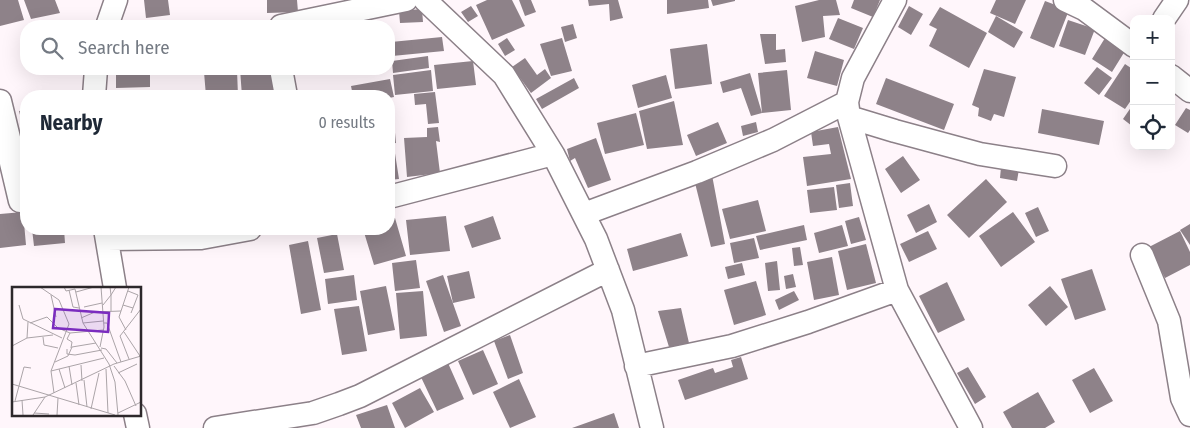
<!DOCTYPE html>
<meta charset="utf-8">
<style>
body{margin:0;font-family:"Fira Sans Condensed",sans-serif;background:#f6f6f7;color:#1f2937}
.controls{position:absolute;right:15px;top:15px;display:grid;overflow:hidden;border-radius:10px;box-shadow:0 5px 20px #0002}
.controls button{width:45px;height:45px;display:grid;place-items:center;padding:0;border:0;border-bottom:1px solid #e0e1e3;background:#fff;color:#1f2937;font:25px sans-serif}
.list{margin:0;padding:0;list-style:none}
h2{display:flex;justify-content:space-between;align-items:center;height:65px;margin:0;padding:0 20px;font-size:21px}
h2 small{font-size:16px;font-weight:400;color:#747a83}
.icon{flex:none;width:28px;height:28px;fill:none;stroke:currentColor;stroke-width:2;stroke-linecap:round;stroke-linejoin:round}
.map{position:relative;flex:none;width:1190px;height:428px;overflow:hidden}
.search{position:absolute;background:#fff;box-shadow:0 5px 20px #0002;left:20px;top:20px;width:375px;height:55px;display:flex;align-items:center;gap:12px;box-sizing:border-box;padding:0 18px;border-radius:20px;color:#747a83;font-size:19px}
.panel{position:absolute;background:#fff;box-shadow:0 5px 20px #0002;left:20px;top:90px;width:375px;height:145px;border-radius:20px}
.map>svg:first-child{display:block}
</style>
<div class="map">
<svg width="1190" height="428" viewBox="0 0 1190 428">
<rect width="100%" height="100%" fill="#fff6fb"/>
<path fill="#8e8289" d="M0,0H18L24,20L0,26Z
M24,0H55L60,13L31,19Z
M144,0H168L170,15L146,18Z
M267,0H297L298,12L267,13Z
M487,0H512L525,26L492,40L476,5Z
M519,0H531L536,12L525,16Z
M588,0H618L623,18L610,21L609,4L589,6Z
M667,0H708L709,8L667,14Z
M711,0H735V1L713,6Z
M819,0H836L840,15L823,16L825,37L802,42L795,6Z
M854,0H880L873,17L851,8Z
M996,0H1026L1015,24L990,13Z
M1045,1L1069,10L1054,48L1030,38Z
M471,6L478,16L468,22L461,12Z
M909,6L923,14L911,35L898,27Z
M940,7L987,33L969,68L929,46L937,29L929,25Z
M422,9L423,22L400,23L399,11Z
M996,16L1023,32L1014,48L988,32Z
M838,18L863,28L854,49L829,39Z
M1068,20L1095,29L1085,55L1059,46Z
M573,24L577,38L565,42L561,27Z
M760,34H776V50L785,49L786,62L765,64Z
M442,37L444,51L392,56L391,42Z
M507,38L515,50L505,56L498,44Z
M562,38L572,71L551,76L540,44Z
M1105,38L1125,51L1112,72L1092,59Z
M707,44L712,84L675,89L670,49Z
M815,51L844,60L837,86L807,78Z
M428,56L429,68L393,73L392,61Z
M525,58L537,75L545,69L551,78L531,93L512,67Z
M473,61L476,85L437,89L434,65Z
M1125,64L1134,70V96L1125,109L1104,96Z
M1097,67L1112,78L1099,95L1084,83Z
M116,69H150V87L116,88Z
M240,69H274L276,96H242Z
M984,69L1016,77L1004,117L994,114L991,121L978,116L979,108L972,105Z
M237,70L238,96H206L204,72Z
M431,70L433,91L395,95L393,75Z
M787,70L791,110L762,113L758,73Z
M750,73L762,113L751,116L741,88L723,93L720,82Z
M666,75L672,98L638,108L632,85Z
M574,78L579,88L542,109L536,99Z
M886,78L954,104L944,130L876,104Z
M390,79L394,97L389,98V96H353L351,86Z
M435,92L439,123L428,124L426,104L415,105L414,94Z
M674,101L683,145L647,149L639,111Z
M1134,103V124L1132,126L1123,119Z
M1186,108L1190,110V130L1188,133L1175,125Z
M1042,109L1104,121L1099,145L1038,133Z
M26,110V138L19,111Z
M389,112H393L396,143L389,144Z
M636,113L644,145L605,154L597,123Z
M718,122L727,143L696,156L687,135Z
M756,122L758,132L743,136L741,126Z
M438,127L440,142L436,141L440,173L407,177L404,138L427,137V128Z
M838,127L851,179L807,186L803,157L831,154L829,144L813,146L811,132Z
M596,138L611,180L588,188L575,158L570,161L567,149Z
M389,147H394L399,179L389,180Z
M903,156L920,180L901,193L885,169Z
M1001,167L1019,169L1017,181L1000,178Z
M712,175L725,244L711,247L694,179Z
M986,179L1007,202L969,238L947,215Z
M850,183L853,206L839,208L836,185Z
M834,187L837,210L810,213L807,190Z
M758,200L766,231L730,239L722,209Z
M929,204L937,222L916,233L907,215Z
M1038,207L1049,231L1036,237L1025,213Z
M23,212L26,245L0,248V214Z
M1013,212L1035,242L1001,267L979,236Z
M446,216L450,251L410,255L406,220Z
M493,216L501,239L472,248L464,226Z
M859,217L866,240L851,244L845,221Z
M395,218L406,256L374,265L363,229H389V219Z
M1190,224V245L1180,230Z
M804,225L807,240L760,250L756,236Z
M842,225L848,246L819,253L814,233Z
M32,229H64L65,243L34,246Z
M928,231L937,249L909,262L900,244Z
M1180,231L1190,252V265L1165,278L1149,247Z
M681,233L688,256L633,271L627,249Z
M337,234L344,270L324,273L317,238Z
M754,238L759,258L734,263L730,243Z
M308,241L321,310L301,314L289,245Z
M866,244L876,283L847,290L838,251Z
M800,247L803,265L794,266L792,248Z
M832,257L839,295L814,300L807,262Z
M416,260L420,288L395,291L392,263Z
M777,261L780,290L768,291L765,263Z
M742,263L745,275L728,279L725,267Z
M1092,269L1106,310L1075,320L1061,279Z
M469,271L475,298L453,303L447,276Z
M793,274L796,287L786,289L784,276Z
M354,275L357,300L328,304L325,279Z
M443,275L461,326L444,332L426,281Z
M756,281L766,315L734,325L724,290Z
M947,282L965,320L938,333L919,296Z
M386,286L395,330L368,335L360,291Z
M1050,286L1068,307L1046,326L1028,305Z
M423,291L427,336L400,339L396,293Z
M794,291L799,300L779,310L775,300Z
M359,306L367,351L342,355L334,309Z
M681,308L689,343L669,347L658,311Z
M510,335L523,373L508,379L494,341Z
M483,350L498,384L473,395L458,361Z
M741,357L748,379L685,400L678,380L713,368L715,373L733,367L731,360Z
M448,363L464,399L437,411L420,375Z
M968,367L986,397L975,404L957,373Z
M1094,368L1113,401L1090,413L1072,380Z
M519,379L536,417L510,428L493,392Z
M420,388L434,412L405,428L392,403Z
M1038,392L1055,422L1045,428H1012L1003,412Z
M387,405L395,428H361L356,415Z
M614,413L619,428H572Z"/>
<g fill="none" stroke-linecap="round" stroke-linejoin="round">
<defs>
<path id="minor" d="M425,0L504,75L553,154L596,239L623,310L652,428
M895,0L853,78L847,102L849,117L897,290L971,428
M1065,0L1084,9L1134,46
M1164,19L1177,0
M107,26L116,0
M281,26L406,0
M281,69L286,96
M1171,76L1190,91
M94,96L96,69
M0,101L10,142L11,163L20,201H26
M849,117L895,131L980,154L1055,166
M389,197L553,154
M584,214L697,172L773,140L847,102
M105,229L115,288
M107,239L201,238L250,229
M1142,255L1169,321L1182,398L1190,415
M636,366L732,346L808,322L897,290
M135,414L138,428
M215,428L313,413L339,404L360,396L608,270"/>
</defs>
<use href="#minor" stroke="#8c8088" stroke-width="25"/>
<use href="#minor" stroke="#fff" stroke-width="22"/>
</g>
<g transform="translate(12 287)">
<rect width="129" height="129" fill="#fff6fb"/>
<path fill="none" stroke="#aba4a8" stroke-width="1" d="M28,0L47,13L57,37L39,84L42,106M52,0L54,4L63,2L71,36L97,77L103,95L106,128M57,3L61,20L67,21M116,4L126,8L121,21M64,5L82,0M39,8L44,30M7,18L11,32L50,51M91,18L99,8L98,0M111,18L121,21L119,26M72,20L90,16M99,24V8L104,0M69,31L83,25L109,24M18,36L35,30L46,41L58,46L91,43M71,36L91,34M92,36H95L109,75M114,43L107,30L117,0M112,45L128,69M58,46L55,52L60,55L59,61M31,50L32,58L46,61M15,51L16,35M0,59L15,51L41,48M88,60L92,40L89,0M89,61L94,62L105,76M55,62V67L63,68L90,63M117,72L108,49L129,22M43,75L56,69L60,60L84,56M69,78L70,94M57,79L60,98M102,79L113,94L124,119M47,82L53,101M94,82L96,126M39,84L92,71M106,86L125,77M72,93L75,120M64,96L67,118M0,97L103,128M10,113L11,128M3,114L12,80L19,81M0,115L33,110M79,122L87,86M22,126L37,127M106,126L129,115M21,128L33,110L102,77L129,69M45,128L46,111"/>
<path fill="#7b2cbf" fill-opacity="0.15" stroke="#7b2cbf" stroke-width="2.5" d="M43,22L97,26L96,45L41,41Z"/>
<rect width="129" height="129" fill="none" stroke="#2d282b" stroke-width="2.5"/>
</g>
</svg>
<div class="controls">
<button>+</button>
<button>−</button>
<button><svg class="icon" aria-label="locate" viewBox="0 0 24 24"><circle cx="12" cy="12" r="6"/><path d="M12 2v4M12 18v4M2 12h4M18 12h4"/></svg></button>
</div>
<div class="search"><svg class="icon" aria-label="search" viewBox="0 0 24 24"><circle cx="10" cy="10" r="6"/><path d="M15 15l6 6"/></svg>Search here</div>
<section class="panel">
<h2>Nearby<small>0 results</small></h2>
<ul class="list">
</ul>
</section>
</div>
